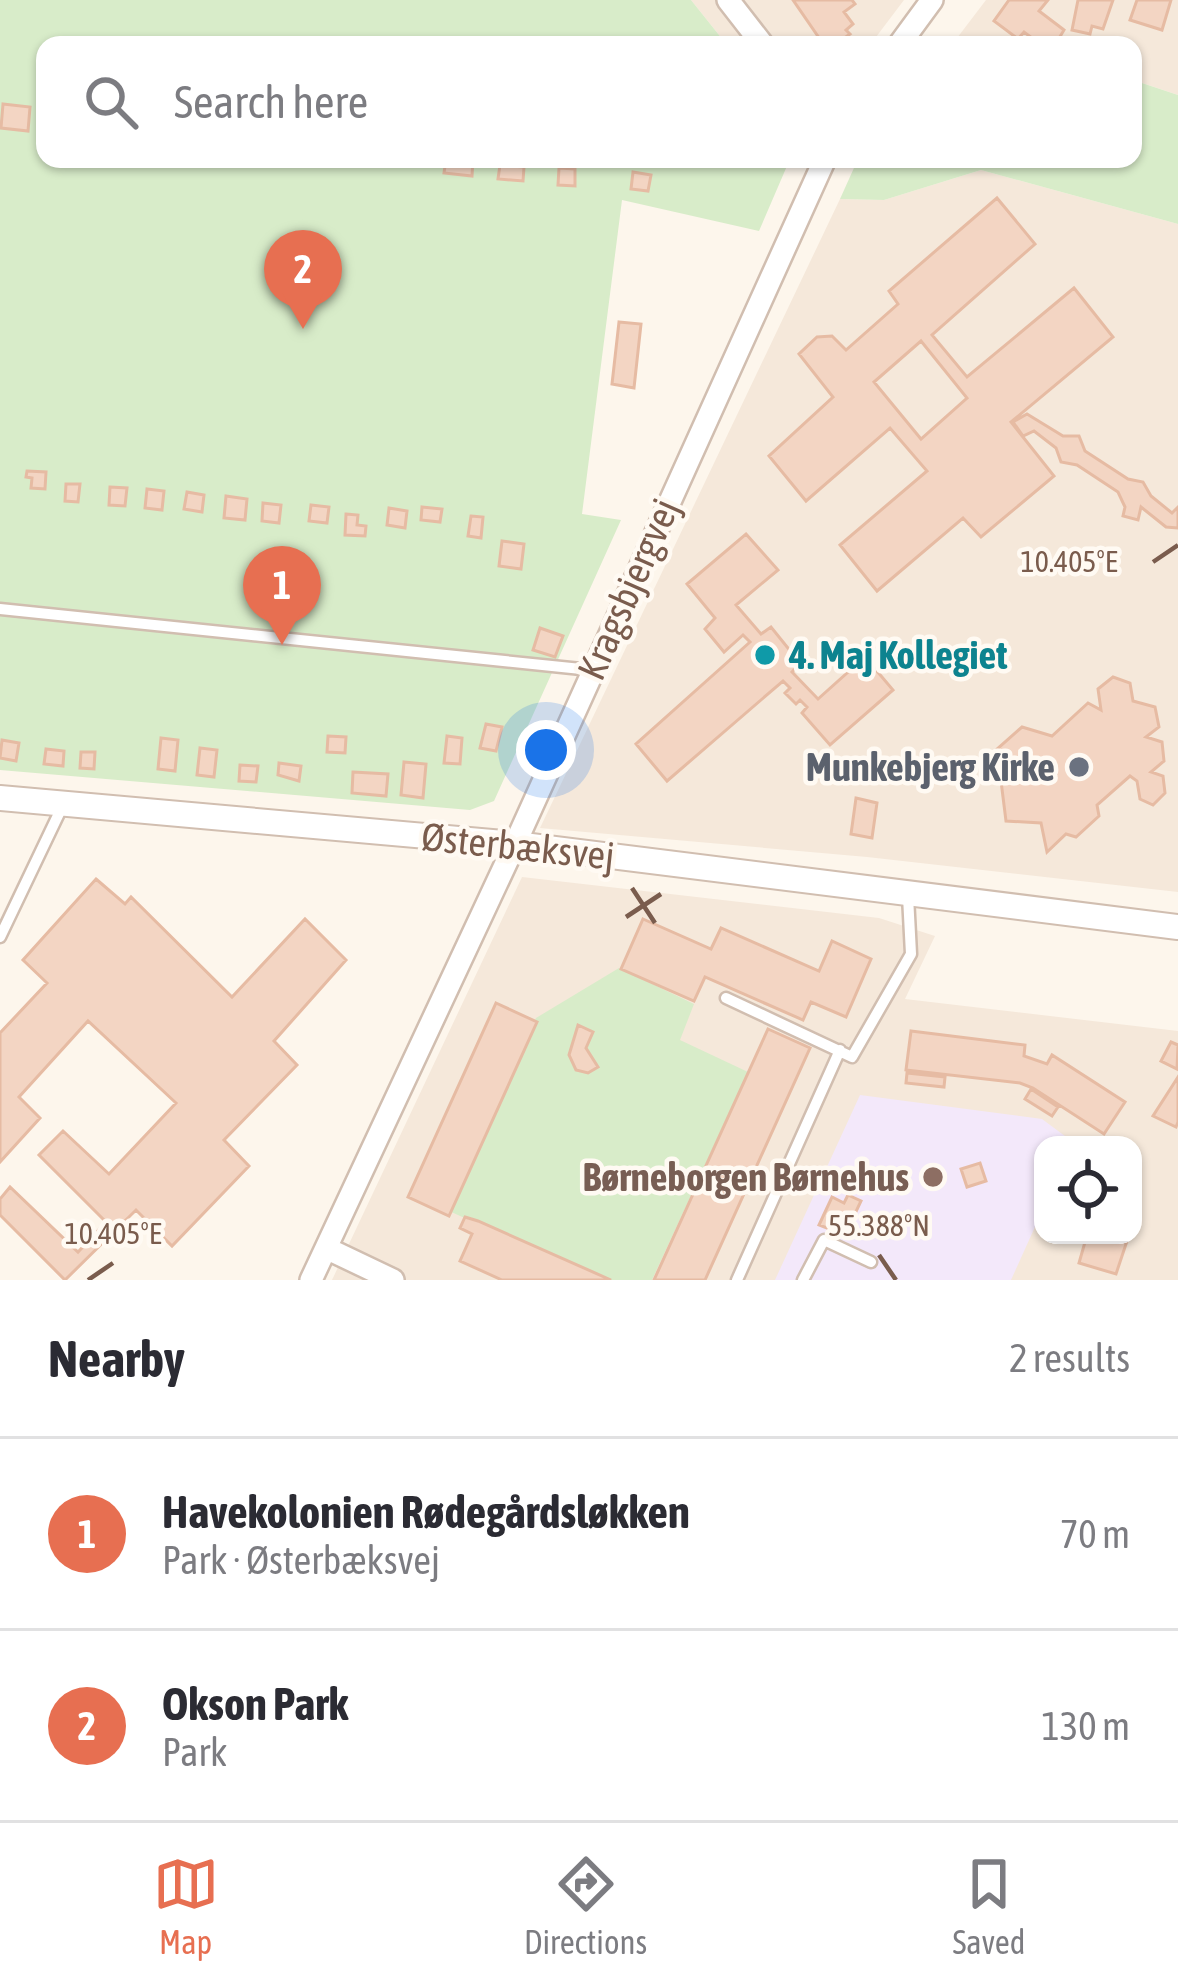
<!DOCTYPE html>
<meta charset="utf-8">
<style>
body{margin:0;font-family:"Asap Condensed",sans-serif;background:#f7f7f7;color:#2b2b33}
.controls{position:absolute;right:36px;bottom:36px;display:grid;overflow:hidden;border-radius:24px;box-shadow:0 3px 9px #0004}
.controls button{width:108px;height:108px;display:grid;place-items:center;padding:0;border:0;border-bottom:3px solid #e1e1e2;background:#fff;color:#2b2b33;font:60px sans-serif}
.you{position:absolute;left:546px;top:750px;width:42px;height:42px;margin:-30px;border:9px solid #fff;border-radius:50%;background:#1a73e8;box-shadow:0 0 0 18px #1a73e833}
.badge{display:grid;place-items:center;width:78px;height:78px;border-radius:50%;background:#e76f51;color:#fff;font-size:39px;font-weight:700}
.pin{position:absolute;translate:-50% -99px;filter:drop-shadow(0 3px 6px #0008)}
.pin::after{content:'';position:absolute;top:63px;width:42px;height:36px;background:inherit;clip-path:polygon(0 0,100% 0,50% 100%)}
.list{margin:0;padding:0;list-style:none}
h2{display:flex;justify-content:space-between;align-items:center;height:156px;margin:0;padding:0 48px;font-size:51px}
h2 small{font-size:39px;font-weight:400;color:#7c7c81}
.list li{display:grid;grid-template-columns:78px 1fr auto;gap:36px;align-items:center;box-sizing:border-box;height:192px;padding:0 48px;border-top:3px solid #e1e1e2}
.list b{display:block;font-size:45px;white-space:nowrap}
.list p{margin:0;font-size:39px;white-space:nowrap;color:#7c7c81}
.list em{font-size:39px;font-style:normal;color:#7c7c81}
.icon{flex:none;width:66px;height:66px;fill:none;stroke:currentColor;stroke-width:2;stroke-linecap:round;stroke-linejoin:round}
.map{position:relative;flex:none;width:1178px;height:1280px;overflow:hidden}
.search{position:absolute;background:#fff;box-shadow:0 3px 9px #0004;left:36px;right:36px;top:36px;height:132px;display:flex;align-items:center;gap:30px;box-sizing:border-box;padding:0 42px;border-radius:24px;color:#7c7c81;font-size:45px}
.sheet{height:540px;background:#fff}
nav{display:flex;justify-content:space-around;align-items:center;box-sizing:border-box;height:168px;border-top:3px solid #e1e1e2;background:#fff;font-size:33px;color:#7c7c81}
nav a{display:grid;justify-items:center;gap:6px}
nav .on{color:#e76f51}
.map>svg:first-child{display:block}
</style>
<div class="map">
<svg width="1178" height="1280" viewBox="0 0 1178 1280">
<rect width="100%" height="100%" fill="#fdf6ec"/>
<path fill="#f5e8da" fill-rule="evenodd" d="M691,0H904L870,45H727Z
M986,0H1178V95L1133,80V45L954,42Z
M981,170L1178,224V892L867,857L540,828L840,199L884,200Z
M522,877L879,918L935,936L905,999L1178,1031V1280H332ZM1043,1145H1133V1235H1043Z"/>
<path fill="#f3e8fa" d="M860,1095L1042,1119L1073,1142L1072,1145H1043V1209L1011,1280H775Z"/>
<path fill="#d8ecc9" d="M0,0H691L727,45H45V159H790L759,231L622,200L582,514L621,520L494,801L470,810L0,770Z
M1133,80L1178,95V224L981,170L884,200L840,199L858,159H1133Z
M619,968L694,1004L680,1040L748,1072L652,1280H600L447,1210L536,1018Z"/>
<path fill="#f3d5c3" stroke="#e6bba3" stroke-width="3" fill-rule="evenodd" d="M793,0H852L855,4L844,12L853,24L846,30L850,34L836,44L833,40L824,45Z
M1009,0H1048L1039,11L1064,30L1055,45L1036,41L1024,32L1018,39L994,21Z
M1078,0H1113L1103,29L1092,26L1090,34L1072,30Z
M1137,0H1171L1162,30L1130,20Z
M3,104L30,107L28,131L1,128Z
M446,159H473L472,176L444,173Z
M500,165L524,167L523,181L498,179Z
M559,168L575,169V186L558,185Z
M633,172L651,175L648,191L631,189Z
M997,198L1035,244L932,335L967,377L1074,288L1113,337L1011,422L1054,476L981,537L963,518L877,591L840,545L927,471L890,428L806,501L769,456L833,397L799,354L817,337L832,336L846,350L898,304L889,291ZM921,341L967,398L921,439L874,382Z
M619,322L641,324L634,388L612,384Z
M1027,414L1063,436H1079L1085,451L1128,479L1143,482L1151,496L1172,513L1178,507V528L1166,527L1141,507L1138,520L1123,516L1125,507L1118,492L1077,465L1061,462L1056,448L1034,431L1023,436L1013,422Z
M27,471L46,472L45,489L31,488L32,478L26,477Z
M66,484H80L78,502L65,501Z
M110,487L127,488L125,506L109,505Z
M147,489L164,491L162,510L145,508Z
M187,492L204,495L202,512L184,509Z
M226,496L247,499L245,520L224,518Z
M263,503L281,505L279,523L262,521Z
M311,505L329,507L327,523L309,521Z
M422,507L442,509L440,522L421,520Z
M389,508L407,511L405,528L387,525Z
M346,514L358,515L357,525L366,526L365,536L345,535Z
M471,516L483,517L481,538L468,536Z
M746,534L778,570L736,605L761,634L771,627L800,663L792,672L818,699L865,657L893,690L830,745L802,713L807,707L800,700L796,704L785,693L790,688L783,681L667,781L636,744L750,642L743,635L724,652L705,629L715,618L687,584Z
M502,541L524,544L521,569L499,566Z
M540,628L563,636L555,657L533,650Z
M1113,677L1130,683L1133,701L1155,707L1159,727L1146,737L1162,742L1164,761L1151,772L1163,776L1165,793L1153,805L1140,799L1137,781L1130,776L1097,805L1099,816L1076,837L1066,834L1047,852L1041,823L1006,821L997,749L1022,727L1052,736L1088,703L1101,710L1098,689Z
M486,724L502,727L496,751L480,748Z
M328,736L346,737L345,753L327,752Z
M447,736L462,738L460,764L444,763Z
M161,738L178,740L175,771L158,769Z
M2,740L19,743L16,761L0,758Z
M200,748L217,750L214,777L197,775Z
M46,749L64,751L63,766L44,764Z
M81,752H95L94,769L80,768Z
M404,762L426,764L423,798L401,795Z
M279,763L301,766L299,781L278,775Z
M240,765L258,766L256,782L239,781Z
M353,772L388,774L386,796L352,793Z
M856,798L877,803L872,838L851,834Z
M96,879L125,904L131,897L232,997L305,919L346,960L274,1041L297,1065L224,1140L249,1166L172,1246L136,1210L65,1280L0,1215V1199L10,1187L78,1252L106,1222L39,1155L63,1131L109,1174L176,1103L88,1021L19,1097L40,1118L0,1162V1033L47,983L23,960Z
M643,919L711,949L721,928L819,971L832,941L871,959L846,1017L811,1002L803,1020L705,977L694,1001L621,969Z
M496,1003L537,1022L449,1216L408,1197Z
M578,1025L593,1032L586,1048L598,1067L588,1073L576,1070L569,1055Z
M768,1029L810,1048L705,1280H654Z
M911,1031L1025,1045L1024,1056L1047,1064L1052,1055L1125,1102L1104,1134L1033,1088L1020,1083L906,1070Z
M1171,1042L1178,1045L1177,1069L1161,1061Z
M907,1073L945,1077L944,1087L906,1083Z
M1178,1077V1122L1176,1127L1153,1116Z
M1031,1089L1058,1107L1052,1116L1025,1099Z
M980,1163L986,1181L967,1187L961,1169Z
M848,1195L861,1201L845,1235L819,1225L832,1197L844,1203Z
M465,1217L478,1221L611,1280H502L460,1261L472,1234L460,1228Z
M1087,1235H1129L1116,1274L1079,1263Z"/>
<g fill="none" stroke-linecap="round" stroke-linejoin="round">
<defs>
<path id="service" d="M0,609L591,670
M0,937L63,805
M726,998L852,1057L911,954L908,896
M737,1280L840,1050
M803,1280L824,1240L871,1262"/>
<path id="minor" d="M728,0L763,45
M899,45L932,0
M328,1249L393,1280
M311,1280L515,844L825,159"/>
<path id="tertiary" d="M0,798L515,844L1178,927"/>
</defs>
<use href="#service" stroke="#d1beb0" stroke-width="15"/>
<use href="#minor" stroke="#d1beb0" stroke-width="26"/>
<use href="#tertiary" stroke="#d1beb0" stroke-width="28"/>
<use href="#service" stroke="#fff" stroke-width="10"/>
<use href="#minor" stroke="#fff" stroke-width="21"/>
<use href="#tertiary" stroke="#fff" stroke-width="24"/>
</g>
<path fill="none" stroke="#7a5c4d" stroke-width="4.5" d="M1153,562L1178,545M632,888L655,923M626,917L661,894M879,1255L896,1280M88,1280L113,1263"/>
<circle fill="#0f9aa8" stroke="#fffaf3" stroke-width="4.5" cx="765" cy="655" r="12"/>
<circle fill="#6b7280" stroke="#fffaf3" stroke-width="4.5" cx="1079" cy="767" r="12"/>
<circle fill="#8d6e63" stroke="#fffaf3" stroke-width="4.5" cx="933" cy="1177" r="12"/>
<g text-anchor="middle" stroke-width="9" stroke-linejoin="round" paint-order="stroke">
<g font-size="39" fill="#7a5c4d" stroke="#fffaf3">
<text transform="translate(628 589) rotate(-66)" y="14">Kragsbjergvej</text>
<text transform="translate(518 846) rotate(6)" y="14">Østerbæksvej</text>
</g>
<g font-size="39" font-weight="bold" fill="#0d838f" stroke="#fffaf3" text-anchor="start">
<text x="789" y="669">4. Maj Kollegiet</text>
</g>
<g font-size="39" font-weight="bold" fill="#5b616d" stroke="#fffaf3" text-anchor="end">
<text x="1055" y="781">Munkebjerg Kirke</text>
</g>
<g font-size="39" font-weight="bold" fill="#785e54" stroke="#fffaf3" text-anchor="end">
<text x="909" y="1191">Børneborgen Børnehus</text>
</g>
</g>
<g font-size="30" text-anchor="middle" fill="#7a5c4d" stroke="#fffaf3" stroke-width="9" stroke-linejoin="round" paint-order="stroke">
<text x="1069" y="572">10.405°E</text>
<text x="879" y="1236">55.388°N</text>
<text x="113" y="1244">10.405°E</text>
</g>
</svg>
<div class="controls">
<button><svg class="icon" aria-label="locate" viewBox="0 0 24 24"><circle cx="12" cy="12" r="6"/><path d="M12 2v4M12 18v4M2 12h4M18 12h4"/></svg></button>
</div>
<div class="you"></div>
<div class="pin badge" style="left:282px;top:645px">1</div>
<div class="pin badge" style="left:303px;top:329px">2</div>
<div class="search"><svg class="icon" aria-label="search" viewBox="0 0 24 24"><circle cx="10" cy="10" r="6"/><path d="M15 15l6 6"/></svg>Search here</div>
</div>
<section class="sheet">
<h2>Nearby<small>2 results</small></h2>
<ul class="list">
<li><span class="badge">1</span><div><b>Havekolonien Rødegårdsløkken</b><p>Park · Østerbæksvej</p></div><em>70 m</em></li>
<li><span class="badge">2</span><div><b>Okson Park</b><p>Park</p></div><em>130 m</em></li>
</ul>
</section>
<nav>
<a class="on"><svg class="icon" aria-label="map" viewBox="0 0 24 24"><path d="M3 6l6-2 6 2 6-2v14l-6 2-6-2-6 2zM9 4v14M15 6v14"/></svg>Map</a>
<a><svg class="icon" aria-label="directions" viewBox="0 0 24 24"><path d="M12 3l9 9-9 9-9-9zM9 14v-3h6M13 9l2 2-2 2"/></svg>Directions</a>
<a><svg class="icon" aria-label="saved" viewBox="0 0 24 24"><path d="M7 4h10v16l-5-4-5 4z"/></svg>Saved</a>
</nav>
